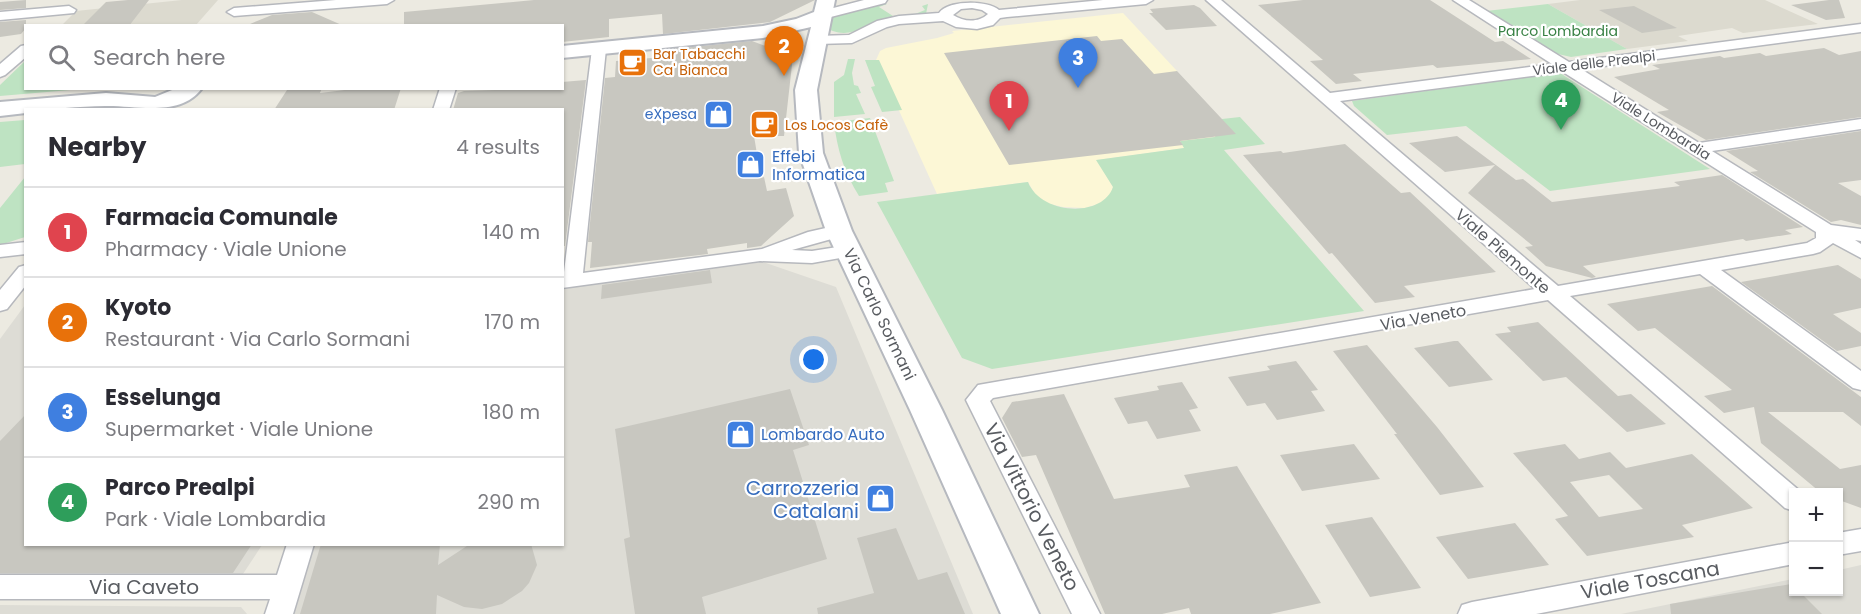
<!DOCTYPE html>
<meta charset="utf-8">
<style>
body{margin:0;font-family:Poppins,sans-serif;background:#f2f2f3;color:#2b2b33}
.controls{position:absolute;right:18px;bottom:18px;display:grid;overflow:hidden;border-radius:0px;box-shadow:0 2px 4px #0004}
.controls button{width:54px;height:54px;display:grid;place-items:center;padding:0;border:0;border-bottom:2px solid #e1e1e2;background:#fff;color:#2b2b33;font:30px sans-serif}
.you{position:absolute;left:814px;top:360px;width:21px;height:21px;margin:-15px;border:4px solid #fff;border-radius:50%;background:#1a73e8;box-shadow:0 0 0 9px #1a73e833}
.badge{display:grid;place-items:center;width:39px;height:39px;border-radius:50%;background:#1a73e8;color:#fff;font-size:20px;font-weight:700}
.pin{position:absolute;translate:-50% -50px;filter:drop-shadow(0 2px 3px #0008)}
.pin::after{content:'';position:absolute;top:32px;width:21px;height:18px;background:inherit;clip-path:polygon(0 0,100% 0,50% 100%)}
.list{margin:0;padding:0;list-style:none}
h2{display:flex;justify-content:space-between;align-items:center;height:78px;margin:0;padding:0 24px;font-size:26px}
h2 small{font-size:20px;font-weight:400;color:#7c7c81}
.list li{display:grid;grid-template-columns:39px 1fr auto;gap:18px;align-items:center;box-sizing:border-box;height:90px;padding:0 24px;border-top:2px solid #e1e1e2}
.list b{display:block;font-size:22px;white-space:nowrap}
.list p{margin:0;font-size:20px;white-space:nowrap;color:#7c7c81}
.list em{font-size:20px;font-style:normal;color:#7c7c81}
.icon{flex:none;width:33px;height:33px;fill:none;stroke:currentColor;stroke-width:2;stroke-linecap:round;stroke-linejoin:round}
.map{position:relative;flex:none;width:1861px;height:614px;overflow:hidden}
.search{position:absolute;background:#fff;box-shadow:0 2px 4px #0004;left:24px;top:24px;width:540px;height:66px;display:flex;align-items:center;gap:15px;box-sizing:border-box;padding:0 21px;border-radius:0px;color:#7c7c81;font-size:22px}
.panel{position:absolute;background:#fff;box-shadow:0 2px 4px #0004;left:24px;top:108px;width:540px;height:438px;border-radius:0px}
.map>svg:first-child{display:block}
</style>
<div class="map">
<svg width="1861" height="614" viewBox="0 0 1861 614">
<rect width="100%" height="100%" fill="#eceae1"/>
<path fill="#fcf7d6" d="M1123,13L1177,71L1216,137L1180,142L1185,148L1097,160L1113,187L1110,196L1101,203L1085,208L1063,207L1046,203L1036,196L1028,182L937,194L876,60L880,51L886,48L937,38L954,33L952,31Z"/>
<path fill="#dddcd5" d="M763,262L836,287L973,614H291L313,545L562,544L563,288Z
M25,305L26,544L262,545L239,580H0V339Z
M1861,565V614H1621L1793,579L1794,592H1838L1839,570Z
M0,605L241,607L247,614H0Z"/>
<path fill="#dcdacf" d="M182,0H218L196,25L61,26L76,11Z
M1580,0H1765L1818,24L1743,33L1732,28L1678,36L1688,41L1627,49L1548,4Z"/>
<path fill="#bee3c2" d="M884,3L887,4L879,7L893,16L915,14L925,10L922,6L928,4L926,14C912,16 897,16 883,20C863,25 852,39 830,30L833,17Z
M1548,4L1627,49L1571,57L1558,54L1486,11Z
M848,59H855L852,73L854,85L858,86L861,93L856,94L865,114L834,117V82L844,75Z
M865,60H879L902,110L882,112L871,87L875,86Z
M25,61L26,88L82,89L0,96V85Z
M1560,73L1710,169L1550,191L1466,126L1387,135L1354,106L1352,101Z
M1240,117L1265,144L1224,150L1364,311L992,369L962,358L877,202L1028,182C1040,214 1102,219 1113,187L1096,160L1184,148L1180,141L1215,137L1222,119Z
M870,118L894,181L885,183L888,192L859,196C844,172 837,149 834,122Z
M25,120V164L0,167V122Z
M25,177V237L0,245V208Z"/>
<path fill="#c8c7c0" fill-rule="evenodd" d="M26,0V8L0,10V2Z
M128,0H149L129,26H82L106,2Z
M534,0H815L770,22L663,34L662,14L609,19V37L562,42V26H404V12Z
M1303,0H1430L1495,42L1503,41L1531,59L1437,68L1433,65L1353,74L1362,81L1336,84L1310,61L1323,60L1258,5Z
M1829,0H1839L1845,18L1826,20L1791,5Z
M1194,5L1200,8L1217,26L1166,30L1149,13H1153L1150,9Z
M1634,6L1677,28L1642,33L1599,10Z
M312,12L344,26H250V24L272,15Z
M26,20V28L21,34L0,37V22Z
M1097,36L1101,41L1122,39L1154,74L1177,71L1236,134L1180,141L1183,145L1009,165L944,53Z
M752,41L793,56L784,136H754L761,178L764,177L767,191L786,188L794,216L761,246L747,248V243L707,249L708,254L590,268L592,242H588L605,78L615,77L616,61L663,57V50Z
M1824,48L1839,55L1861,51V117L1706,140L1657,112L1669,110L1614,77L1660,69L1652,65L1720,56L1724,58L1760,53L1766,56Z
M586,80L565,246H562V110H453L458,93L464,91L562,88V82Z
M322,88L320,93L361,88H401L394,110H274L287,90Z
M1861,131V180L1838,183L1861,196V225L1841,220L1831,222L1750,172L1758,171L1726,151Z
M1457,136L1516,180L1523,179L1552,202L1680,186L1674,182L1722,175L1803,227L1785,230L1792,234L1746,241L1743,239L1583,266L1596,277L1592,278L1546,266L1525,247L1533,246L1468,193L1495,165L1445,172L1409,143Z
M1345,144L1401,193L1410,192L1496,272L1404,286L1415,297L1375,303L1332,253L1329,254L1243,155L1281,151L1283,153Z
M1838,265L1861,279V308L1833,314L1861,333V346L1837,351L1741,282Z
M710,270L712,283L601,299L602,285Z
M1712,286L1861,397V426L1843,412H1768L1840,469L1861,465V508L1839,500V492H1820L1761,443L1754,407L1724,413L1704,396L1732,390L1655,328L1638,331L1607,304Z
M1538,322L1618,396L1631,394L1666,424L1627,432L1566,377L1543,381L1495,334L1511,332L1507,327Z
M1454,341H1458L1493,380L1449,387L1414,348Z
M1367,345L1437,427L1484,487L1440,495L1394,434H1397L1333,351Z
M1296,361L1318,390L1311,391L1325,411L1277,420L1265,403L1247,406L1228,377L1270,370L1267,366Z
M1182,382L1198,408L1189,410L1201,431L1157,439L1147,421L1128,424L1114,398L1159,390L1157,386Z
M790,389L809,445L793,450L827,559L702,597L706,614H635L624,539L630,537L615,429Z
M1064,394L1114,499L1190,487L1184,475L1237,466L1321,603L1270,614H1191L1189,608L1162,614H1105L1036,455L1022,457L1002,418L1012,402Z
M26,414V544H252L233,573H0V441Z
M1354,444L1380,479L1302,491L1280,455Z
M1565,444L1579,459L1610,452L1626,468L1692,454L1753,508L1682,525L1694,537L1587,556L1555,519L1568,516L1513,453ZM1609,475L1643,509L1599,517L1570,482Z
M1372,517L1397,553L1421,588L1370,597L1325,525Z
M1515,523L1549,565L1468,579L1436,537Z
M896,528L918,580L947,572L965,614H818L817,608L874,593L857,538Z
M321,544H440L438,565L470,544H531L537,565L529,583L522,591L502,604L482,609L464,607L437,595L436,614H300Z
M1791,584L1794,591H1799L1822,614H1671L1670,604Z"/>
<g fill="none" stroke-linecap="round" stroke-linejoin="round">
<defs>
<path id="street" d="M336,0H394L387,4L234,16L227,12L234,8Z
M864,0H887L885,3L823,19L816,15L818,12Z
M1103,0H1153L1146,4L1007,17L1000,18L993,25L977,29L956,27L943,21L899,24L887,27L852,43L817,44L810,40L817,36L849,35L877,21L899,16L939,13C948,0 987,0 999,10ZM972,8L982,10L988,14C978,23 964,22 953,15L961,9Z
M1206,0H1221L1330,93L1552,64L1453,0H1469L1569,62L1861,24V32L1581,69L1699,143L1861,119V129L1712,151L1831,225L1861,229V241L1855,240L1861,244V258L1833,243L1820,252L1813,254L1721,270L1861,371V390L1853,388L1700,274L1570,296L1801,492H1794V511L1785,508L1548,300L993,398L990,401L1100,614H1072L966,400L978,385L1535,289ZM1563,72L1816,232V238L1807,243L1558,286L1340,101Z
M69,6L76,10L74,13L0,20V12Z
M26,45V57L5,75L0,77V64L21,46Z
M599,45L606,49L583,273L762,249L808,232L839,225L846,227L849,231L846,235L792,250L812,251L850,245L857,247L860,251L857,255L812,263L760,261L562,288L592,49Z
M440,88H456L449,110H433Z
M26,242V254L0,257V245Z
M26,265V285L7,309L0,311V290L19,267Z
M1861,529V551L1838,555V533Z
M1794,542V564L1536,614H1458L1462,605L1472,602Z
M287,544H314L293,614H265L270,599H0V575H277Z"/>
<path id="secondary" d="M817,0H835L817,90L823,153L852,231L942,410L1039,614H1001L910,410L826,231L799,153L795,90L811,27L763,38L562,58V46L763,26L796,19L814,12Z
M177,88H202C181,118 135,105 105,106C78,106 52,110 26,110V113L0,116V102L106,93L155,97Z"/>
</defs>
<use href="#street" stroke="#b6b8bd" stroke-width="3"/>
<use href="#secondary" stroke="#b6b9bf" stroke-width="4"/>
<use href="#street" fill="#fff" fill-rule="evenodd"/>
<use href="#secondary" fill="#fff" fill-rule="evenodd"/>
</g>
<defs>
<symbol id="cafe-square" viewBox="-11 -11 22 22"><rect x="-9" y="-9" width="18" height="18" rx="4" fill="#e8710a" stroke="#fff"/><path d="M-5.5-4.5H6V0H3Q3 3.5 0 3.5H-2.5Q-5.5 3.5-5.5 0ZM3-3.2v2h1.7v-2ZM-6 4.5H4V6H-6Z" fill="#fff"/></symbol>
<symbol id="shop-square" viewBox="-11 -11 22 22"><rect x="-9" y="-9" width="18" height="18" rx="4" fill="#3f7fe0" stroke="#fff"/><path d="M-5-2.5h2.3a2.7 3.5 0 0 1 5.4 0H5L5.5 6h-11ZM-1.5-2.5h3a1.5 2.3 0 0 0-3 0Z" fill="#fff"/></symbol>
</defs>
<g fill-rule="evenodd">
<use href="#cafe-square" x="616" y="46" width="33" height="33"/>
<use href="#shop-square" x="702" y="98" width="33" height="33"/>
<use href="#cafe-square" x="748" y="108" width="33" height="33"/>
<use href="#shop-square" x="734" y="148" width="33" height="33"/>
<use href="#shop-square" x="724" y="418" width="33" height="33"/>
<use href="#shop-square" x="864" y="482" width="33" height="33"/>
</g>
<g text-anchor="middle" stroke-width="4.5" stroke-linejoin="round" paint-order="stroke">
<g font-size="14" fill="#388144" stroke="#fff">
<text x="1558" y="36">Parco Lombardia</text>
</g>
<g font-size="14" fill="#c56008" stroke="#fff" text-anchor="start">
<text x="653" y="59">Bar Tabacchi<tspan x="653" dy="16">Ca' Bianca</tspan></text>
<text x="785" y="130">Los Locos Cafè</text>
</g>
<g font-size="14" fill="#595c61" stroke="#fff">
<text transform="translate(1594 63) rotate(-7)" y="5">Viale delle Prealpi</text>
<text transform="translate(1661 126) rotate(32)" y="5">Viale Lombardia</text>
</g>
<g font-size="14" fill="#366cbe" stroke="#fff" text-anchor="end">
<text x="697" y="119">eXpesa</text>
</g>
<g font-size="16" fill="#366cbe" stroke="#fff" text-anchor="start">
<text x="772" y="162">Effebi<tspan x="772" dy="18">Informatica</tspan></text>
<text x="761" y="440">Lombardo Auto</text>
</g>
<g font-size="16" fill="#595c61" stroke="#fff">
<text transform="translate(1503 251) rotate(41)" y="6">Viale Piemonte</text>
<text transform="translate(880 314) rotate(64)" y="6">Via Carlo Sormani</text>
<text transform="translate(1423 317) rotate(-10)" y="6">Via Veneto</text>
</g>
<g font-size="20" fill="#366cbe" stroke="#fff" text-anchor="end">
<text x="859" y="495">Carrozzeria<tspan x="859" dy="23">Catalani</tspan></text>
</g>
<g font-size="20" fill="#595c61" stroke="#fff">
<text transform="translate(1032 507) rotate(63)" y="7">Via Vittorio Veneto</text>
<text transform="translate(1650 580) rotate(-10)" y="7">Viale Toscana</text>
<text x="144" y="594">Via Caveto</text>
</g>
</g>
</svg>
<div class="controls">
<button>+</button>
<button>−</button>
</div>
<div class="you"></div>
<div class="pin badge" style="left:1009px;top:131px;background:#e0444e">1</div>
<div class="pin badge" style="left:784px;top:76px;background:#e8710a">2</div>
<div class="pin badge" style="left:1078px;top:88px;background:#3f7fe0">3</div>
<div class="pin badge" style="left:1561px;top:130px;background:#2e9e5b">4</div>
<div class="search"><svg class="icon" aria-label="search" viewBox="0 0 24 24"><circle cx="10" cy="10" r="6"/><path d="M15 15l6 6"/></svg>Search here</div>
<section class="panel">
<h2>Nearby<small>4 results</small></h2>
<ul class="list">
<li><span class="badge" style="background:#e0444e">1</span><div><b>Farmacia Comunale</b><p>Pharmacy · Viale Unione</p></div><em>140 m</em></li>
<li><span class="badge" style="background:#e8710a">2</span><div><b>Kyoto</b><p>Restaurant · Via Carlo Sormani</p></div><em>170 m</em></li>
<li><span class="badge" style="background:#3f7fe0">3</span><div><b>Esselunga</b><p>Supermarket · Viale Unione</p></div><em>180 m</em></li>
<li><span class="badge" style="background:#2e9e5b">4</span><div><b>Parco Prealpi</b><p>Park · Viale Lombardia</p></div><em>290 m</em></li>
</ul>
</section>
</div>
